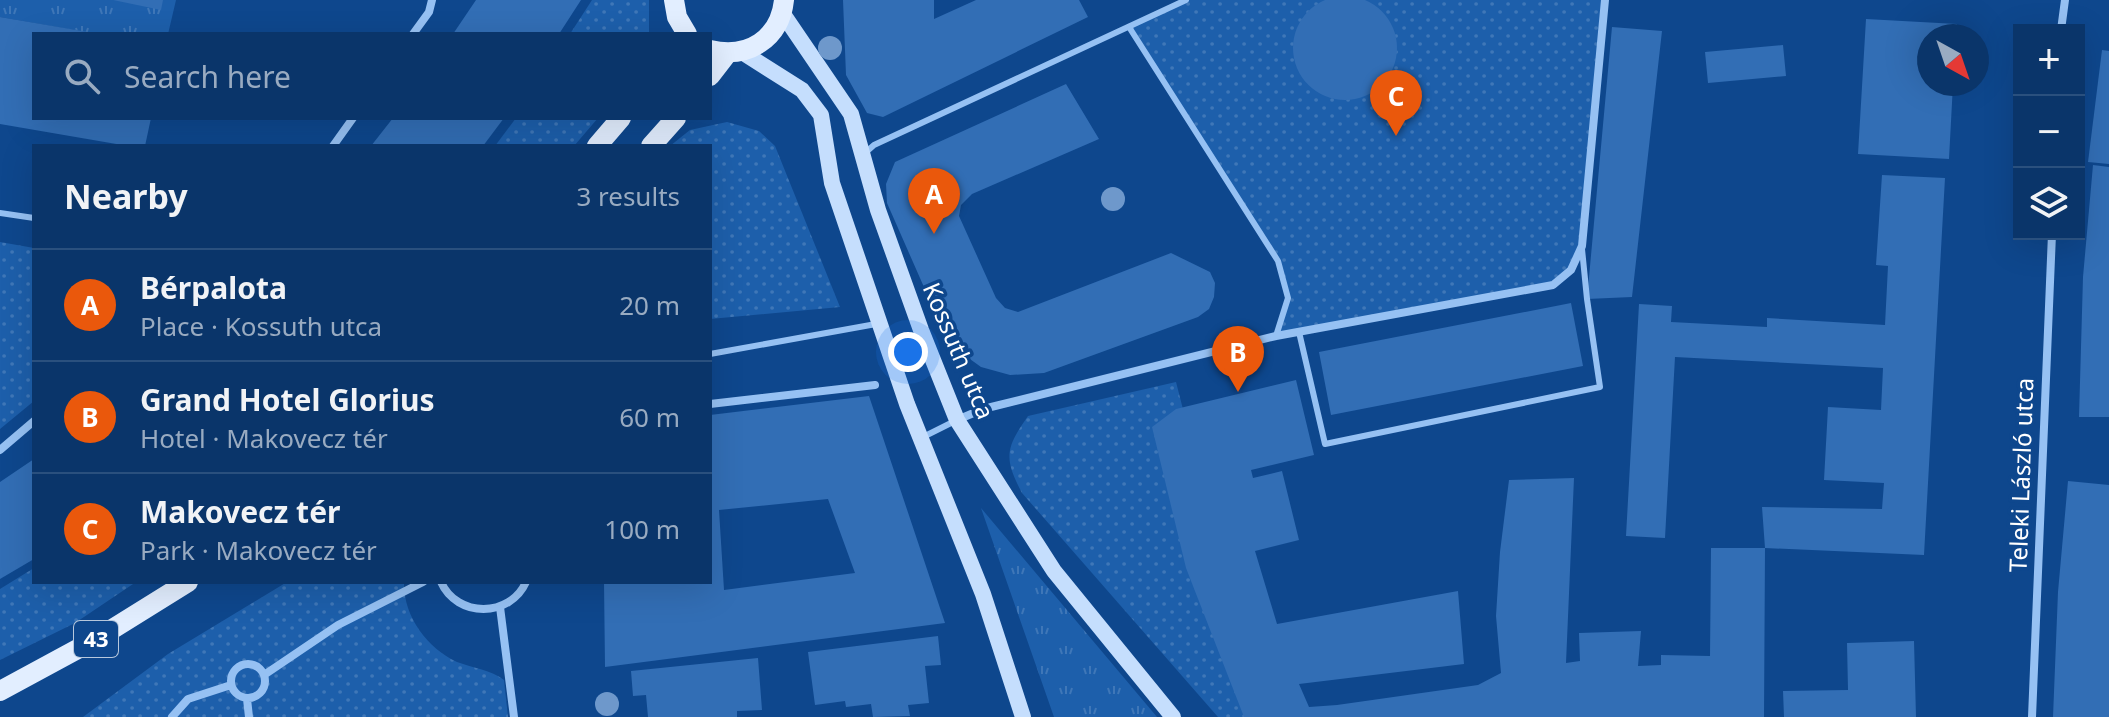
<!DOCTYPE html>
<meta charset="utf-8">
<style>
body{margin:0;font-family:"Noto Sans",sans-serif;background:#133d70;color:#f1f3f6}
.controls{position:absolute;right:24px;top:24px;display:grid;overflow:hidden;border-radius:0px;box-shadow:0 8px 32px #0002}
.controls button{width:72px;height:72px;display:grid;place-items:center;padding:0;border:0;border-bottom:2px solid #2a507e;background:#0a356a;color:#f1f3f6;font:40px sans-serif}
.compass{position:absolute;left:1917px;top:24px;width:72px;height:72px;border-radius:50%;background:#0a356a;box-shadow:0 8px 32px #0002;rotate:140deg}
.you{position:absolute;left:908px;top:352px;width:28px;height:28px;margin:-20px;border:6px solid #fff;border-radius:50%;background:#1a73e8;box-shadow:0 0 0 12px #1a73e833}
.badge{display:grid;place-items:center;width:52px;height:52px;border-radius:50%;background:#ea580c;color:#fff;font-size:26px;font-weight:700}
.pin{position:absolute;translate:-50% -66px;filter:drop-shadow(0 2px 4px #0008)}
.pin::after{content:'';position:absolute;top:42px;width:28px;height:24px;background:inherit;clip-path:polygon(0 0,100% 0,50% 100%)}
.list{margin:0;padding:0;list-style:none}
h2{display:flex;justify-content:space-between;align-items:center;height:104px;margin:0;padding:0 32px;font-size:34px}
h2 small{font-size:26px;font-weight:400;color:#99abc1}
.list li{display:grid;grid-template-columns:52px 1fr auto;gap:24px;align-items:center;box-sizing:border-box;height:112px;padding:0 32px;border-top:2px solid #2a507e}
.list b{display:block;font-size:30px;white-space:nowrap}
.list p{margin:0;font-size:26px;white-space:nowrap;color:#99abc1}
.list em{font-size:26px;font-style:normal;color:#99abc1}
.icon{flex:none;width:44px;height:44px;fill:none;stroke:currentColor;stroke-width:2;stroke-linecap:round;stroke-linejoin:round}
.map{position:relative;flex:none;width:2109px;height:717px;overflow:hidden}
.search{position:absolute;background:#0a356a;box-shadow:0 8px 32px #0002;left:32px;top:32px;width:680px;height:88px;display:flex;align-items:center;gap:20px;box-sizing:border-box;padding:0 28px;border-radius:0px;color:#99abc1;font-size:30px}
.panel{position:absolute;background:#0a356a;box-shadow:0 8px 32px #0002;left:32px;top:144px;width:680px;height:440px;border-radius:0px}
.map>svg:first-child{display:block}
</style>
<div class="map">
<svg width="2109" height="717" viewBox="0 0 2109 717">
<defs>
<pattern id="grass-tufts" width="24" height="20" patternUnits="userSpaceOnUse" patternTransform="scale(2)"><rect width="24" height="20" fill="#1d5fab"/><path d="M3 7l-1-3M5 7V3M7 7l1-3M15 17l-1-3M17 17v-4M19 17l1-3" fill="none" stroke="#3f77b8"/></pattern>
<pattern id="park-dots" width="8" height="8" patternUnits="userSpaceOnUse" patternTransform="scale(2)"><rect width="8" height="8" fill="#1d5fab"/><path d="M2 2h.1M6 6h.1" fill="none" stroke="#3f77b8" stroke-width="1.8" stroke-linecap="round"/></pattern>
</defs>
<rect width="100%" height="100%" fill="#0e478d"/>
<path fill="url(#grass-tufts)" d="M0,0H176L168,34H97L0,17Z
M981,508L1157,717H1054Z"/>
<path fill="url(#park-dots)" d="M592,0H649V34H570Z
M1186,0H1605L1582,246L1571,270L1553,285L1276,336L1288,298L1278,261L1129,27Z
M516,118H598L574,146H495Z
M727,122L759,131L775,146L840,307L710,319V146H670L690,130Z
M0,242L34,248V401L0,429Z
M1176,382L1229,589L1276,717H1218L1022,493C1003,457 1006,448 1028,416Z
M34,568V582H136L75,623L0,660V589Z
M287,582H404C403,616 427,648 457,662C473,668 491,670 504,680L508,717H83L168,654Z"/>
<path fill="#326eb5" fill-rule="evenodd" d="M1293 48a52 52 0 1 1 104 0a52 52 0 1 1-104 0Z
M113,0H163L161,10Z
M476,0H581L559,34H453Z
M843,0H934V19L976,0H1079L1088,17L883,117L867,113L846,75Z
M0,17L88,32L34,34V118H151L145,146H128L0,124Z
M1866,19L1957,24L1956,36H1929V84H1953L1949,159L1858,154Z
M1612,27L1662,31L1632,297L1587,299Z
M1783,45L1786,76L1708,83L1705,52Z
M2102,50L2109,51V164L2088,162Z
M1066,84L1099,139L972,194L961,205L959,216L996,298L1005,308L1018,312L1171,253L1210,272L1215,283L1214,297L1209,309L1198,317L1044,373L1010,375L981,367L949,344L887,203L886,184L895,162Z
M393,118H504L483,146H371Z
M2093,165L2109,167V417H2079L2083,277Z
M1882,175L1945,178L1924,555L1765,548L1762,507L1882,509L1884,483L1824,480L1828,407L1881,410L1883,368L1675,357L1665,538L1626,536L1639,304L1672,306L1671,322L1767,327V318L1885,325L1888,266L1876,265Z
M1571,303L1583,366L1331,415L1319,352Z
M1296,380L1314,455L1251,470L1253,478L1282,471L1299,540L1255,551L1277,624L1458,591L1464,664L1299,684L1309,707L1337,705L1478,685L1501,673L1496,616L1500,552L1509,480L1574,478L1566,663L1580,661L1579,633L1641,631L1638,666L1661,665V655L1710,656L1711,548H1765L1764,717H1244L1186,568L1152,427L1176,409Z
M869,396L945,623L605,667L604,582H710V415ZM828,499L855,573L724,590L719,510Z
M34,459V559L0,579V482Z
M2068,481L2109,485V717H2053L2058,592Z
M938,636L941,665L925,666L929,703L908,705L910,716L873,717L871,704L846,707L845,701L815,705L808,652Z
M1914,641L1916,717H1784L1783,691L1848,690L1847,643Z
M758,658L762,710L737,711V717H648L646,695L633,696L631,671Z"/>
<g fill="none" stroke-linecap="round" stroke-linejoin="round">
<path stroke="#96c1f3" stroke-width="6" d="M1129,27L1278,261L1288,298L1276,336
M865,153L874,145L1186,0
M0,213L34,218
M1299,332L1325,444L1600,387L1587,299L1582,249
M710,354L876,324
M921,438L957,420"/>
<path stroke="#96c1f3" stroke-width="8" d="M2061,30L2065,0
M413,34L429,12L432,0
M333,146L353,118
M710,404L875,385
M957,420L983,409L1276,336L1553,285L1571,270L1582,246L1605,0
M0,450L34,421
M441,582C457,618 510,618 526,582
M500,607L514,717
M231 681a17 17 0 1 1 34 0a17 17 0 1 1-34 0Z
M264,675L338,625L423,582
M247,699L249,717
M172,717L188,699L231,685
M2032,717L2052,234"/>
<path stroke="#c5defd" stroke-width="16" d="M783,14L851,114L878,210L921,330L957,420L1054,571L1173,717
M742,52L802,90L821,115L832,183L907,404L983,594L1023,717"/>
<path stroke="#e2eeff" stroke-width="20" d="M674,0L677,17L687,34
M710,50C748,59 780,39 784,0
M710,76L727,54
M597,146L621,118
M651,146L676,118
M0,691L98,638L188,582"/>
</g>
<g fill="#6e98cb">
<circle cx="830" cy="48" r="12"/>
<circle cx="1113" cy="199" r="12"/>
<circle cx="607" cy="704" r="12"/>
</g>
<g text-anchor="middle" stroke-width="7" stroke-linejoin="round" paint-order="stroke">
<rect fill="#0e478d" stroke="#b7c8dd" stroke-width="2" x="74" y="621" width="44" height="36" rx="6"/>
<g font-size="22" font-weight="bold" fill="#fff">
<text x="96" y="647">43</text>
</g>
<g font-size="24" fill="#fff" stroke="#0e478d">
<text transform="translate(958 351) rotate(67)" y="8">Kossuth utca</text>
<text transform="translate(2022 475) rotate(-88)" y="8">Teleki László utca</text>
</g>
</g>
</svg>
<div class="controls">
<button>+</button>
<button>−</button>
<button><svg class="icon" aria-label="layers" viewBox="0 0 24 24"><path d="M12 4l9 5-9 5-9-5zM3 14l9 5 9-5"/></svg></button>
</div>
<svg class="compass" viewBox="-18 -18 36 36"><path d="M0-13l5 13h-10z" fill="#e53935"/><path d="M0 13l5-13h-10z" fill="#99abc1"/></svg>
<div class="you"></div>
<div class="pin badge" style="left:934px;top:234px">A</div>
<div class="pin badge" style="left:1238px;top:392px">B</div>
<div class="pin badge" style="left:1396px;top:136px">C</div>
<div class="search"><svg class="icon" aria-label="search" viewBox="0 0 24 24"><circle cx="10" cy="10" r="6"/><path d="M15 15l6 6"/></svg>Search here</div>
<section class="panel">
<h2>Nearby<small>3 results</small></h2>
<ul class="list">
<li><span class="badge">A</span><div><b>Bérpalota</b><p>Place · Kossuth utca</p></div><em>20 m</em></li>
<li><span class="badge">B</span><div><b>Grand Hotel Glorius</b><p>Hotel · Makovecz tér</p></div><em>60 m</em></li>
<li><span class="badge">C</span><div><b>Makovecz tér</b><p>Park · Makovecz tér</p></div><em>100 m</em></li>
</ul>
</section>
</div>
